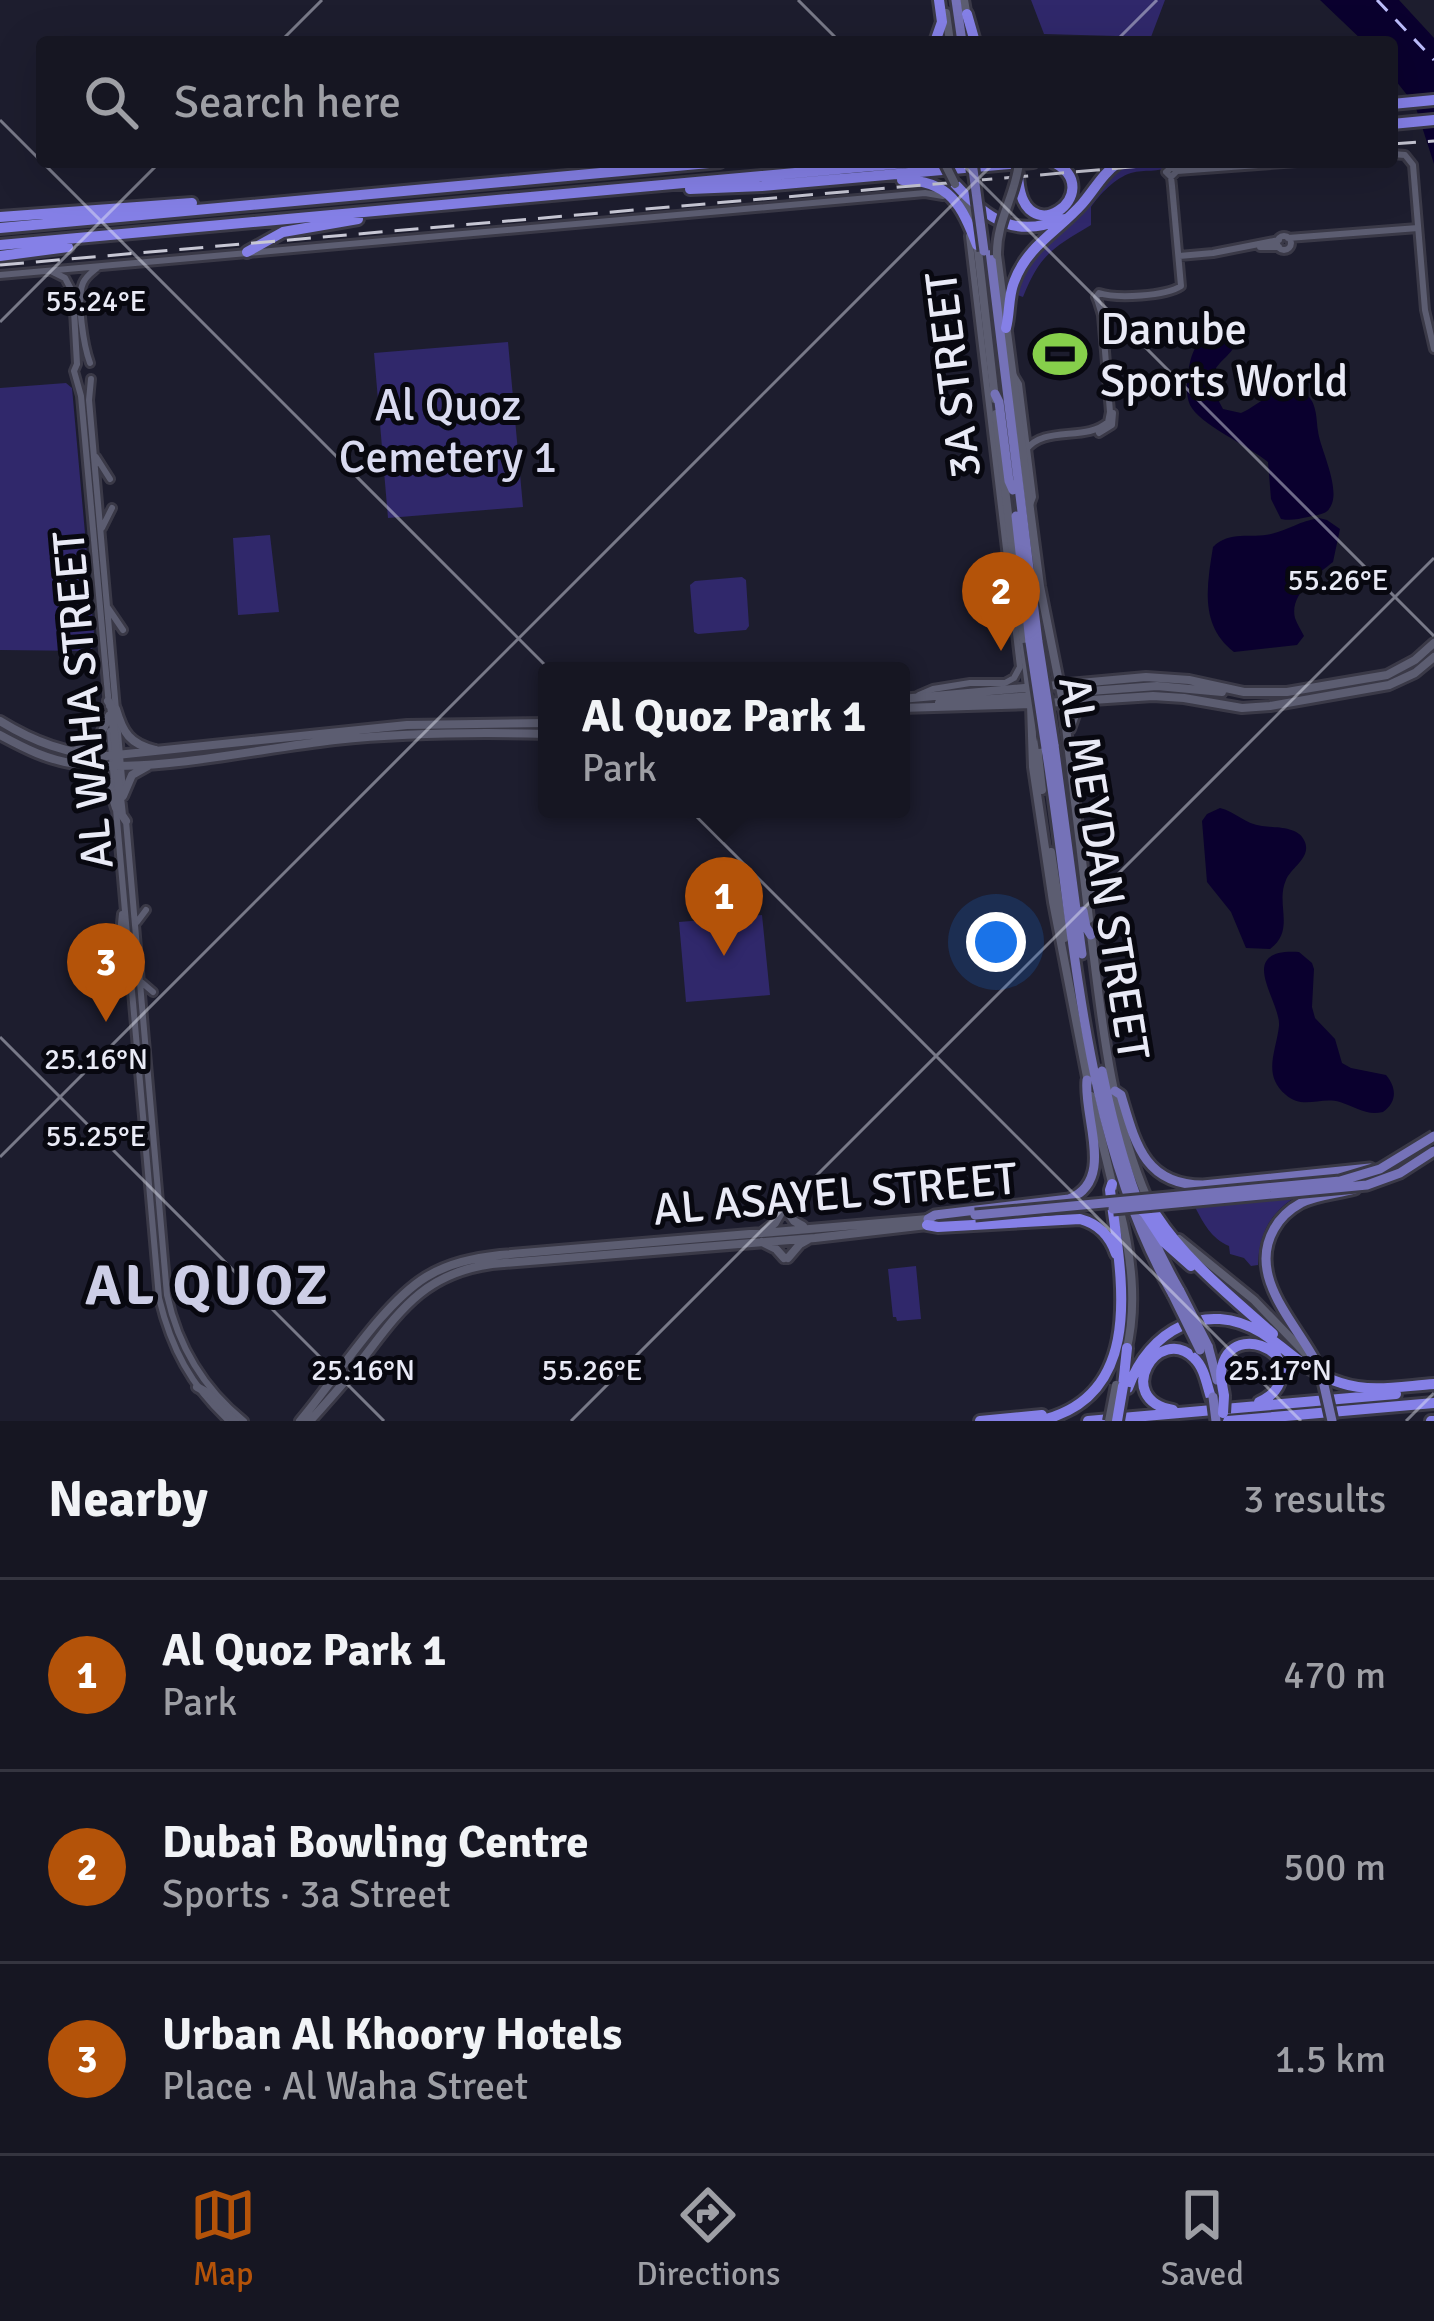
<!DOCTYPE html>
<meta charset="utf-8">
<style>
body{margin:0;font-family:Signika,sans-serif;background:#1f1f2a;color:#f1f3f6}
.you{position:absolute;left:996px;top:942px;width:42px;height:42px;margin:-30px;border:9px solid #fff;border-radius:50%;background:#1a73e8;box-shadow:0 0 0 18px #1a73e833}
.badge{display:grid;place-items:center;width:78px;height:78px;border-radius:50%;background:#b45309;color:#fff;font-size:39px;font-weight:700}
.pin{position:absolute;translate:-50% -99px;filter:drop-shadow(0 3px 6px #0008)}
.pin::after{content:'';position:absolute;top:63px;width:42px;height:36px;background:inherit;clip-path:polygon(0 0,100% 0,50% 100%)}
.popup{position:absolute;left:538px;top:662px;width:372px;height:156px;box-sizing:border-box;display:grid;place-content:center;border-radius:12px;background:#161622;filter:drop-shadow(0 3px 9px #0005);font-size:39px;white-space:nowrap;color:#9e9fa5}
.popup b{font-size:45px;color:#f1f3f6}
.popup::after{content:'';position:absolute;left:50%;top:100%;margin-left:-24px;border:24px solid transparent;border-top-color:#161622}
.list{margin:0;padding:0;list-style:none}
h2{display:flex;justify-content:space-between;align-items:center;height:156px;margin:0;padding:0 48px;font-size:51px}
h2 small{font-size:39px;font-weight:400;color:#9e9fa5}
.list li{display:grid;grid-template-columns:78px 1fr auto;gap:36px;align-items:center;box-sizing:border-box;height:192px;padding:0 48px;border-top:3px solid #353540}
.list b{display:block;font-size:45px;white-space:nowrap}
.list p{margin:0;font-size:39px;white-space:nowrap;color:#9e9fa5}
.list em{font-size:39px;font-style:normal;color:#9e9fa5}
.icon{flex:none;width:66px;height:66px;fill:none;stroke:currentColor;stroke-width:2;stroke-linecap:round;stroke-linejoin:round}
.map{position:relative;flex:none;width:1434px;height:1421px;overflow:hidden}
.search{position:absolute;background:#161622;box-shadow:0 12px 48px #0002;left:36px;right:36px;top:36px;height:132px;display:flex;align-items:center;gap:30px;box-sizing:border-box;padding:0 42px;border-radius:12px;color:#9e9fa5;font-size:45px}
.sheet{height:732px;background:#161622}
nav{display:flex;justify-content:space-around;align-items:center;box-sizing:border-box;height:168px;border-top:3px solid #353540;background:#161622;font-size:33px;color:#9e9fa5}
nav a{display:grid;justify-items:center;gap:6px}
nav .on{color:#b45309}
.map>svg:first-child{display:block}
</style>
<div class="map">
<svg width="1434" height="1421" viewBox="0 0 1434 1421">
<rect width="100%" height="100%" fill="#1d1d2e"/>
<path fill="#30286b" d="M1031,0H1165L1151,37L1044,34Z
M1186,163L1187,169L1171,166C1158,173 1145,169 1131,173C1115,178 1100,194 1091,207V225C1053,248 1040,254 1023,297L1015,294C1029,246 1061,241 1088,207C1098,195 1104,176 1119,170C1135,163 1168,165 1186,163Z
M508,342L523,507L388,518L374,353Z
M66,383L72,388L95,645L90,651L0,650V388Z
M270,535L279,612L238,615L233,538Z
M742,577L746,580L749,626L746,630L698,634L694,632L690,585L695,581Z
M762,915L770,995L686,1002L679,922Z
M1287,1195H1299C1271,1211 1259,1233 1258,1265L1251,1266L1244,1258L1230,1254L1229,1246C1211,1238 1204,1224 1195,1207L1280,1200Z
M916,1266L921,1319L897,1321L896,1317H893L888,1269Z"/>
<path fill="#0a002e" d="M1320,0H1399L1434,38V164L1415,105L1392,76V42H1364Z
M1222,323L1232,326C1244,347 1227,353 1216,368L1215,394L1223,409L1241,413C1259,406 1278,382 1300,391C1317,397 1316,416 1318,431C1320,450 1346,497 1326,512C1323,514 1313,516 1308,517C1298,519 1291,521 1281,519L1271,499L1268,462C1249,446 1199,424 1190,405C1185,394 1187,379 1189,367C1193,346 1202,333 1222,323Z
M1319,518L1327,520L1340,529L1333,562C1318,574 1289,594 1295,618C1297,624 1301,630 1304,636L1297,645L1234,652C1199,625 1207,585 1213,547C1230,530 1250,539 1271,534C1288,530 1300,521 1319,518Z
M1220,808C1236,812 1245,824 1262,826C1275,828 1297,826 1304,840C1313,857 1291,867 1286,880C1275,904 1296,930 1270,949L1246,948L1231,912L1207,882L1202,821L1207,814Z
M1299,952L1312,963L1314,969L1312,1007L1315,1018L1335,1039L1342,1063L1351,1068L1386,1075C1397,1088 1397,1102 1383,1112C1366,1116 1356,1107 1340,1102C1321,1096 1303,1110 1286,1095C1262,1075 1276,1052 1279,1026C1281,1001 1233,948 1299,952Z"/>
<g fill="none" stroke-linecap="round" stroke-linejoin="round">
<path stroke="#bbbcfa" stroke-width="3" stroke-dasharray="15 12" stroke-linecap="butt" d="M1377,0L1434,60"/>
<path stroke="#3c3c4c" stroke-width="8" stroke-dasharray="8 4" stroke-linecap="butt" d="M1049,720L1068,698L1090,691"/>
<defs>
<path id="tertiary" d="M1392,154L1405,155L1413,165L1425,310L1434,349
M1177,171L1297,162
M1277 243a7 7 0 1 1 14 0a7 7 0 1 1-14 0Z
M1288,238L1418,228
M1260,247H1279
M1179,256L1213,253L1279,240
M51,271L65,278L73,293L77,364
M0,275L925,193L943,196
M1098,302L1096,297L1099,293C1117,299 1166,296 1181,286L1172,186L1171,177L1177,171L1172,167L1166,172L1171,177
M90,363C84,347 76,299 83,283C86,276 91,273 97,268
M77,364L74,371L81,396L109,706
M1013,374L1019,384L1033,497L1030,505
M91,379L89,400L123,790
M1099,433L1112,425L1113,413
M1026,450C1044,425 1086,442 1108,422L1110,412L1102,315L1098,302
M96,457L110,479
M102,528L112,508
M108,608L123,630
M919,695L933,689L970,683H1005L1014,678L1020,667L969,236
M110,731L115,795
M116,809L159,1298C171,1348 191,1386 229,1421
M126,821L167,1295C178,1345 204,1389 244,1421
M137,922L146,910
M120,933L122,914
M139,980L153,992"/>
<path id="secondary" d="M964,0L967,17
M946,13L950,42
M963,196L975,224L995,399
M997,255L1040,586L1063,702L1089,919
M996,414L1031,704L1033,767L1053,902L1088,1082
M1090,691L1157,686L1222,692
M901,699L1146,677L1189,680L1244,692H1287L1387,675L1415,660L1434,643
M108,701L111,705L117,759
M939,703L1031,696
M1046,703L1153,696L1184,698L1242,708L1270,706L1389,685L1415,673L1434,657
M901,708L1031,704
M116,709C123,733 130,744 155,750
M0,721C34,742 67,754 107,756L407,725L547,723
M1070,729L1076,712L1094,702
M0,735C24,748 49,761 77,764C157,773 254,749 335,740C405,733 476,732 547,734
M1041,737L1038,755L1042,790
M75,751L97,742L109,716
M116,762L122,815L126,821
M86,768L108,782L116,808
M123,796L132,775L148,766
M1051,852L1064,938
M1087,881L1093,891L1103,895
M1091,934C1102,1023 1111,1116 1148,1200
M1091,1096L1113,1187
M1119,1207C1131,1254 1138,1304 1126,1352
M787,1211L794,1221L803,1226
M763,1232L775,1223L782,1211
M1179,1239L1254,1300L1310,1358
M762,1242L776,1249L784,1258
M788,1258L800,1244L809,1239
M197,1387L208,1393L235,1421
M300,1421C336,1379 381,1305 426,1277C449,1263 474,1258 500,1255L928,1219
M310,1421C325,1404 340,1388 354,1370C396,1317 419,1274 492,1264L815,1238L927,1225"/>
<path id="primary" d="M956,0L962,42
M990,251L1038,642
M995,394L999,402L1009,481L1013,490
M1016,516L1030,642
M1054,745L1082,954
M1046,748C1075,929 1081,1134 1173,1295
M1083,911L1086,927L1091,935
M1102,1071C1118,1149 1140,1222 1180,1291
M1115,1091L1121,1095C1135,1142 1144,1185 1203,1185L1370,1168
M928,1219L935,1215L1069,1199C1116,1180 1083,1118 1087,1080
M1208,1346L1217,1380
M1321,1372C1302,1328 1245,1280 1274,1229C1280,1218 1290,1209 1301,1203C1317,1195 1337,1194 1355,1189"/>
<path id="motorway" d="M967,14L975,42
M935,42L942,22L939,0
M1392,104L1434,100
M1392,124L1434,120
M1018,174C1021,259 1111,191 1053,162
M902,180C950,180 962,206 977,245
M955,184C987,219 1015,239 1062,219
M690,189L762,186L1033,162
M0,217L192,203
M0,228L720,162
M0,245L916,162
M247,252L283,232L358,219
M0,256L68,247
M1006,328C1010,313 1008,297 1014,282C1027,246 1058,231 1082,204C1095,189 1102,174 1119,162
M1138,1207L1145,1213L1164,1242L1191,1266
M1156,1215C1186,1261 1232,1297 1273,1334
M927,1225L938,1227L1080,1219C1099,1224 1110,1236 1116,1254
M1123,1386L1127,1348
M1128,1388C1149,1330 1205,1299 1262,1333C1290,1351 1307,1373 1341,1383C1371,1393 1403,1386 1434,1384
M1224,1396C1223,1387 1219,1377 1222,1367C1228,1339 1258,1338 1276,1355C1287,1375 1280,1393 1259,1402
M1173,1410C1112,1399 1158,1323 1194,1358C1206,1369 1207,1389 1213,1403
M980,1421L1042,1415
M1038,1421C1150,1397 1120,1271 1110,1190L1112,1184
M1088,1421L1396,1394
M1228,1421L1434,1403
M1431,1421H1434"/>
</defs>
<use href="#tertiary" stroke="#3a3947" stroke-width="12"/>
<use href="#secondary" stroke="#3a3947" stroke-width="14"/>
<use href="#primary" stroke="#3a3947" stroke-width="15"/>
<use href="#motorway" stroke="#3a3947" stroke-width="16"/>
<use href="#tertiary" stroke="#5c5d71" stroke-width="6"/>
<use href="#secondary" stroke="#5c5d71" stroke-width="8"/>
<use href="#primary" stroke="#7572b8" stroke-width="9"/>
<use href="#motorway" stroke="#8580e7" stroke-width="10"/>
<path stroke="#c7c7d4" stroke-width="3" stroke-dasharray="24 12" stroke-linecap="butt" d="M1392,144L1434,141
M0,265L1189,162"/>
<defs>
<path id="secondary-bridge" d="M944,162L955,184
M997,255C996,221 1016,195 1019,162
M1109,1421L1116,1385"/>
<path id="primary-bridge" d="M972,162L984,251
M1030,642L1046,748
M1038,642L1054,745
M1113,1209L1367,1185L1400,1173L1434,1151
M975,1215L1340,1181L1380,1169L1434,1136
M1180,1291L1208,1346
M1173,1295L1200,1350
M1321,1372L1332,1421
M1213,1397L1216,1421"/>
<path id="motorway-bridge" d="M1223,1413L1224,1396
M1117,1421L1123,1386"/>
</defs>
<use href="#secondary-bridge" stroke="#3a3947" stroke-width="14" stroke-linecap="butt"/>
<use href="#primary-bridge" stroke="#3a3947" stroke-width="15" stroke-linecap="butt"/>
<use href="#motorway-bridge" stroke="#3a3947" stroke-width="16" stroke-linecap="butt"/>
<use href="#secondary-bridge" stroke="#5c5d71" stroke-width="8"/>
<use href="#primary-bridge" stroke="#7572b8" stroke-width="9"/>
<use href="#motorway-bridge" stroke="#8580e7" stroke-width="10"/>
</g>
<path fill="none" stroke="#e9eaf6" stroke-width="3" stroke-opacity="0.45" d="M798,0L840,42M280,42L322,0M1115,42L1157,0M0,120L42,162M42,162L1301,1421M960,162L1434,636M0,322L160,162M0,1037L384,1421M0,1157L995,162M571,1421L1434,558M1406,1421L1434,1393"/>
<defs>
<symbol id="stadium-bare" viewBox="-9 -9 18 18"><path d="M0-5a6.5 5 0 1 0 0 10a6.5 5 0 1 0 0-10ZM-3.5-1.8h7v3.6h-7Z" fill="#86cf4b" stroke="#080810" stroke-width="2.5" paint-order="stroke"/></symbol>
</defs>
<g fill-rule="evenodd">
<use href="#stadium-bare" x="1022" y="316" width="76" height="76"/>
</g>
<g text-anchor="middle" stroke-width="10" stroke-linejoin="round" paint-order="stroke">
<g font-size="45" fill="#e9eaf6" stroke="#080810" text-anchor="start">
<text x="1100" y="344">Danube<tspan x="1100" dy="52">Sports World</tspan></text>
</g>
<g font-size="45" fill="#e9eaf6" stroke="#080810">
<text transform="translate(952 375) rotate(-97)" y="16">3A STREET</text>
<text transform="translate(82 700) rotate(-95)" y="16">AL WAHA STREET</text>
<text transform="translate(1105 868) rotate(81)" y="16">AL MEYDAN STREET</text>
<text transform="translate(835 1193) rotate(-5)" y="16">AL ASAYEL STREET</text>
</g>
<g font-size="45" fill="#d9daf0" stroke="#080810">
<text x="448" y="420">Al Quoz<tspan x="448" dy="52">Cemetery 1</tspan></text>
</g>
<g font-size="57" font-weight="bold" letter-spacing="3" fill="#cdcee6" stroke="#080810">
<text x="208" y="1304">AL QUOZ</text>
</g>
</g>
<g font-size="30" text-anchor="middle" fill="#e9eaf6" stroke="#080810" stroke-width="10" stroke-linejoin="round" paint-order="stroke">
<text x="96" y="311">55.24°E</text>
<text x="1338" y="590">55.26°E</text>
<text x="96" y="1069">25.16°N</text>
<text x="96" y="1146">55.25°E</text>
<text x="363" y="1380">25.16°N</text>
<text x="592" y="1380">55.26°E</text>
<text x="1280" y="1380">25.17°N</text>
</g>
</svg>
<div class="you"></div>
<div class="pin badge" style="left:724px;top:956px">1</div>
<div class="popup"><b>Al Quoz Park 1</b>Park</div>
<div class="pin badge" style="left:1001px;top:651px">2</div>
<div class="pin badge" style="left:106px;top:1022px">3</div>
<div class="search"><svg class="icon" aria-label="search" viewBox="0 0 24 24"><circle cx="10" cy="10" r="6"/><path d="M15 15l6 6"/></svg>Search here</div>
</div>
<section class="sheet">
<h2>Nearby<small>3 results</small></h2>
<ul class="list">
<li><span class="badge">1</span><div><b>Al Quoz Park 1</b><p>Park</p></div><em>470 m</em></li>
<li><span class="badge">2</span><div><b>Dubai Bowling Centre</b><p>Sports · 3a Street</p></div><em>500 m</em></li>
<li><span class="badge">3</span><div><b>Urban Al Khoory Hotels</b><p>Place · Al Waha Street</p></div><em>1.5 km</em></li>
</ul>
</section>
<nav>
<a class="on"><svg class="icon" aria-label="map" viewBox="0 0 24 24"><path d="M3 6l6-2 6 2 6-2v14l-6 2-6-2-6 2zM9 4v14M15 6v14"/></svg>Map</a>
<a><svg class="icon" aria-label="directions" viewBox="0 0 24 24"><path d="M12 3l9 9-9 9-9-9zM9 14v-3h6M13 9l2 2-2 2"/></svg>Directions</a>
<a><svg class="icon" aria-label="saved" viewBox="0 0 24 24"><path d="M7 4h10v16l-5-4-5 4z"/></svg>Saved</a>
</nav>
